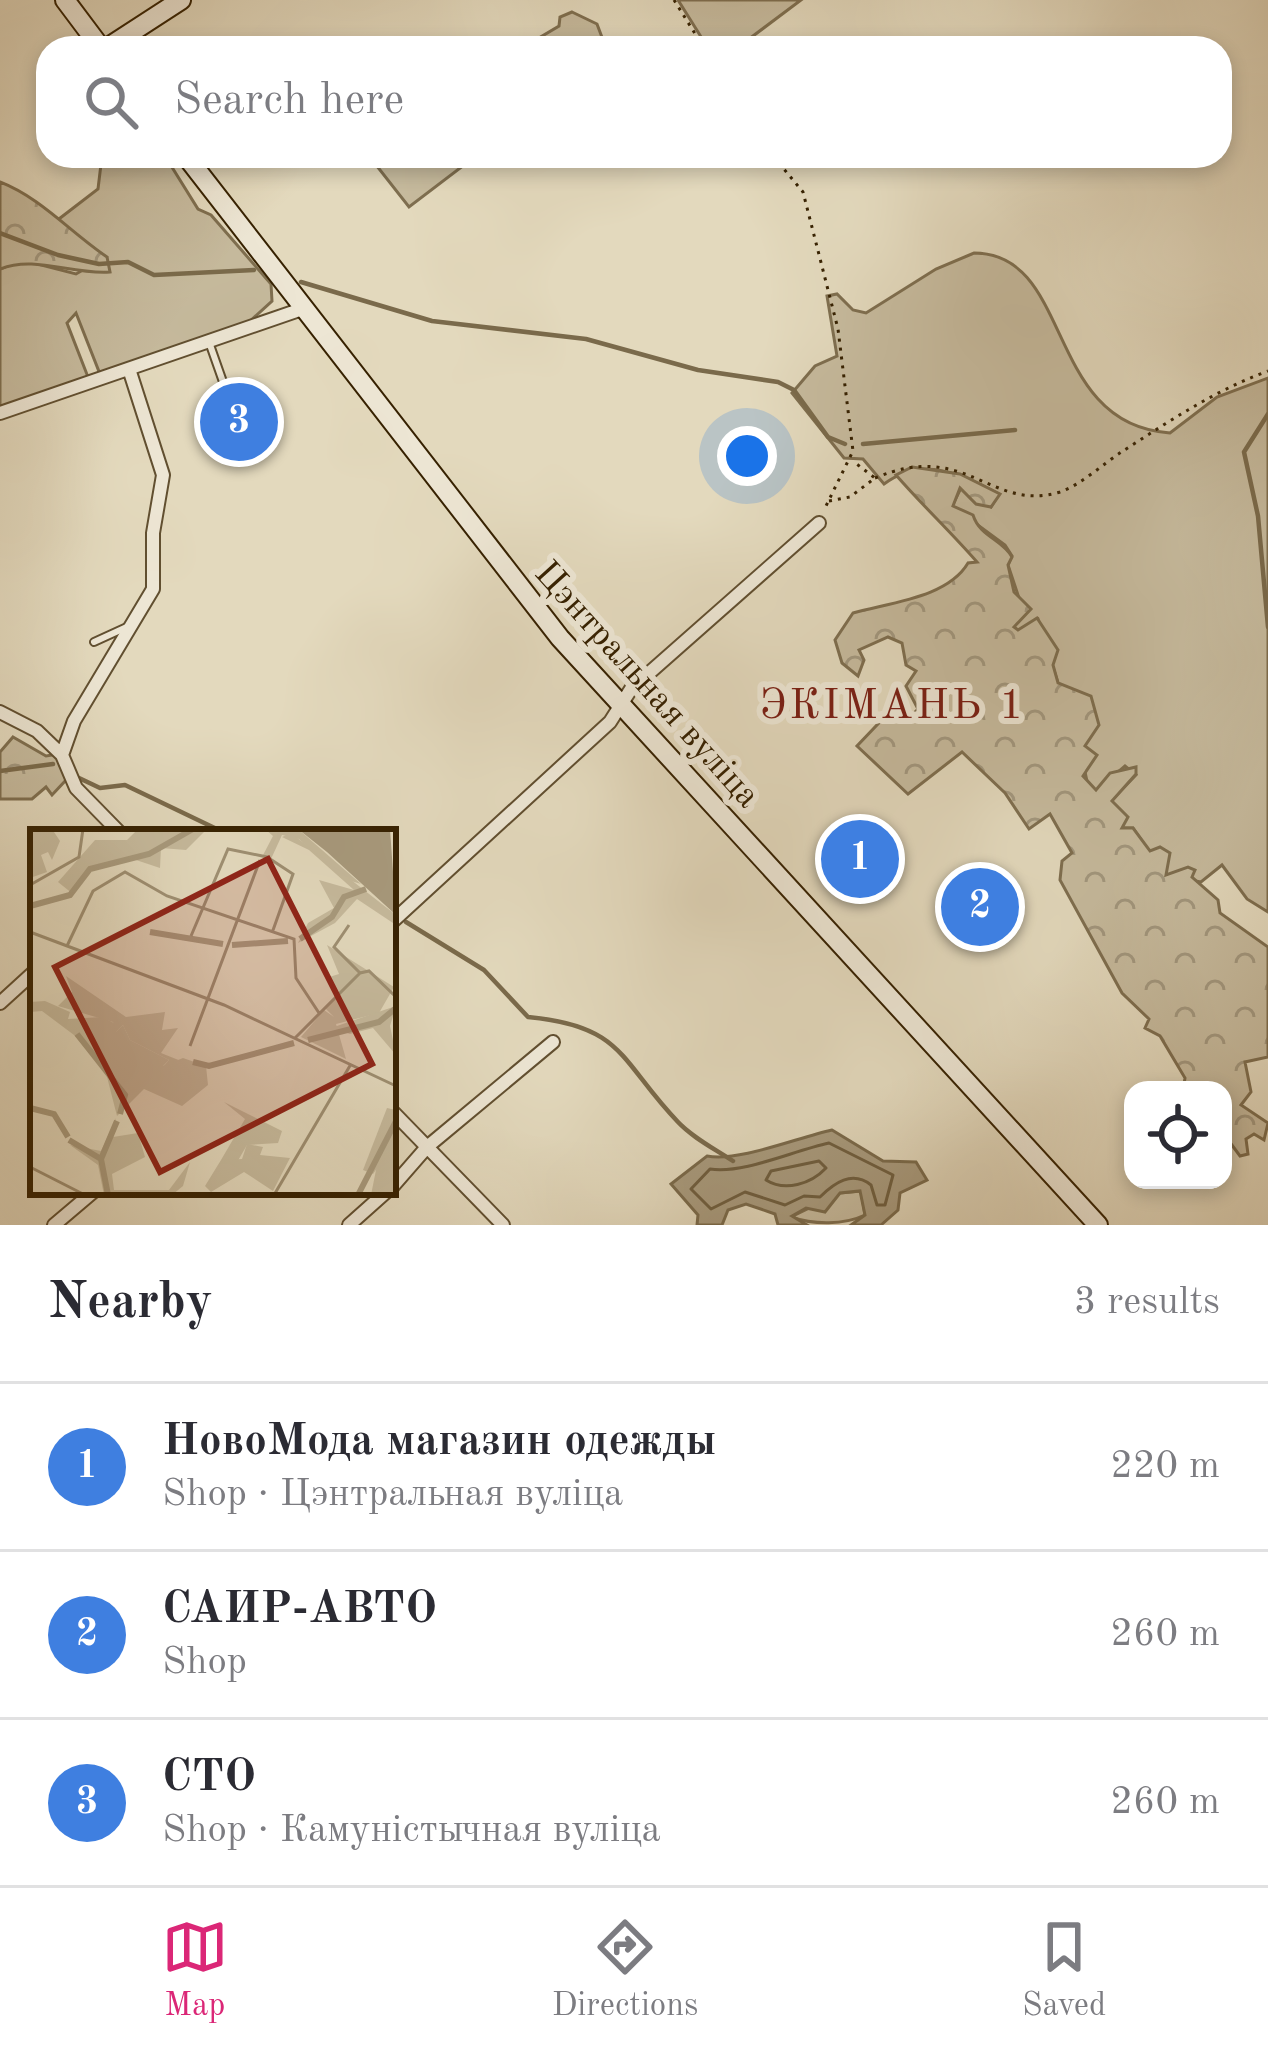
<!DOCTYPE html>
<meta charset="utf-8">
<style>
body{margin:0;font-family:"Old Standard TT",serif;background:#f7f7f7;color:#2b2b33}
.controls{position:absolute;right:36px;bottom:36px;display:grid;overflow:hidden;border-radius:24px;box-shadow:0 6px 18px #0003}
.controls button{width:108px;height:108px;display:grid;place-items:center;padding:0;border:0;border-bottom:3px solid #e1e1e2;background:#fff;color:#2b2b33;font:60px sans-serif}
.you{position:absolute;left:747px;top:456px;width:42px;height:42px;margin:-30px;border:9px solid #fff;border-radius:50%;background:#1a73e8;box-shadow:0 0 0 18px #1a73e833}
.badge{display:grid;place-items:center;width:78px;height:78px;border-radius:50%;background:#db2777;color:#fff;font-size:39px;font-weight:700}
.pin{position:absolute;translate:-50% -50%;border:6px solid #fff;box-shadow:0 3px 12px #0006}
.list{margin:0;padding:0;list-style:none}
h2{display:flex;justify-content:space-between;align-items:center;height:156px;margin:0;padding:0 48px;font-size:51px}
h2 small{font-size:39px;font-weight:400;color:#7c7c81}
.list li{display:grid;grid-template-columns:78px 1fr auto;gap:36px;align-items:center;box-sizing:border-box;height:168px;padding:0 48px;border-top:3px solid #e1e1e2}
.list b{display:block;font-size:45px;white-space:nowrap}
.list p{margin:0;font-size:39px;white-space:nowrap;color:#7c7c81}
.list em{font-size:39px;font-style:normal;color:#7c7c81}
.icon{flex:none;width:66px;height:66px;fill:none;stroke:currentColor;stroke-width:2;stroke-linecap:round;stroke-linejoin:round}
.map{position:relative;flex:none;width:1268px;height:1225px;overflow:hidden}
.search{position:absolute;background:#fff;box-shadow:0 6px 18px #0003;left:36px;right:36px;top:36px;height:132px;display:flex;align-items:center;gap:30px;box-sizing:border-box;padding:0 42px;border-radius:36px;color:#7c7c81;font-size:45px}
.sheet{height:660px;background:#fff}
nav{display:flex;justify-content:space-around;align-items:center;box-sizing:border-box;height:168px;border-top:3px solid #e1e1e2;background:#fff;font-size:33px;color:#7c7c81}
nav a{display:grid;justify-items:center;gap:6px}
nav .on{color:#db2777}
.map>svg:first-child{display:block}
</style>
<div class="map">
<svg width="1268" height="1225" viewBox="0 0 1268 1225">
<defs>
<pattern id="forest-crowns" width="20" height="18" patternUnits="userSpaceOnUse" patternTransform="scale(3)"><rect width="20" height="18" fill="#c6ba9d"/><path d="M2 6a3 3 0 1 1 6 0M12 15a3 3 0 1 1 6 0" fill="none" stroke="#a2977e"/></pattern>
</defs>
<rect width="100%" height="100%" fill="#e3d9bd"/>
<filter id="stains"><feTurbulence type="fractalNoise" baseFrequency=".00167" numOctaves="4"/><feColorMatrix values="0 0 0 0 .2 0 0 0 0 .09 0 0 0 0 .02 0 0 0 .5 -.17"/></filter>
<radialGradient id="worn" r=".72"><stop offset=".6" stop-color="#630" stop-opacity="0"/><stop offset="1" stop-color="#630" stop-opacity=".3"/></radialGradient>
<path fill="#c6ba9d" stroke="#7e6e4f" stroke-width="3" d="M678,0H801L737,48H708Z
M572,12L597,24L603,40L598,48H522L559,26L560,17Z
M102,156H165L198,209L211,215L271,284L272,301L249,322L100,374L76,313L67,323L88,377L0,409V269L22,260L76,274L106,257L55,222L98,189Z
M369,156H474V166L464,165L409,207Z
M974,253C1074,253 1044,425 1170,433L1217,397L1268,378V912L1247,899L1222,865L1201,882L1166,876L1133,828H1121L1111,801L1136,775L1125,766L1096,791L1088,786L1068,691L1058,683L1038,619L1017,631L1013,626L1020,601L1008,565L1012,556L1005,545L952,506L961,488L991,507L999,494C960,474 923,455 884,484L863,459L844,458L792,393L815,366L837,356L827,296L837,294L853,310L866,313L936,269Z
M861,1191L865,1215C844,1225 814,1225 791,1217L840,1193Z"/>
<path fill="url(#forest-crowns)" stroke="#7e6e4f" stroke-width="3" d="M0,182C41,198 70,232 107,257L110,272C72,275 35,255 0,269Z
M912,467L960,474L1000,494L991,507L976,504L960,488L953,506L973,515C980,537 1002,539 1012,557L1008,565L1014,592L1031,609L1014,627L1018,630L1037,618L1058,650L1053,665L1058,683L1091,696L1099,725L1085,746L1097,755L1083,776L1096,790L1110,773L1136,767V774L1112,801L1128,817L1122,828H1133L1150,851L1160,847L1170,853L1166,875L1188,867L1195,870L1192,877L1218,900L1220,913L1268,947V1057L1245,1062L1251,1092L1241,1105L1268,1123L1264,1140L1254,1134L1246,1139L1248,1154L1240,1156L1223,1133V1090H1183L1185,1078L1160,1036L1145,1028L1149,1019L1122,993L1060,880L1062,861L1072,853L1050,814L1029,829L1005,793L962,752L908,794L857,746L897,704L913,714L918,709L906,686L916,671L906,665L902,643L888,637L859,650L864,660L858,676L842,663L835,640L853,613C893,602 948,597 968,563L977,562C950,531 922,505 896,475Z
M13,737L46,756L59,754L66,780L52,795L46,787L32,799H0V752Z"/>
<path fill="#a89a7d" stroke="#7a6a4b" stroke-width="3" d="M832,1130L883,1161L916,1162L927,1180L900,1193L898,1210L881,1225H851L865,1215L860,1191L840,1193L825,1212L806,1208L792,1216L807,1225H778L775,1214L746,1204L728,1210L722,1225H697L698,1215L671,1184L707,1156C739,1162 796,1138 832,1130Z"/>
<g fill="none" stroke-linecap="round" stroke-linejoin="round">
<path stroke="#6f5e3f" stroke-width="3" d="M829,1143L893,1175L885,1205H877L871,1185C852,1170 834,1183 820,1197L804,1196L785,1205L745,1192L711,1209L691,1189L710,1169C744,1174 792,1151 829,1143Z
M819,1161L826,1168C811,1184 785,1192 766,1180L771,1171Z"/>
<path stroke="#7a6a4b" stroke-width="4.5" d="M0,233L58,255L99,264L128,262L154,275L254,270
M301,282L432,321L586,339L698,370L778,382L794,390L828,437L845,444
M1268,414L1244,452L1258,516L1268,627
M863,444L1015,430
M0,771L53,764
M79,778L100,788L125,785L223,832
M406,922L484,970L528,1017C625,1026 620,1062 678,1122C693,1138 715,1149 733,1161"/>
<defs>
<path id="lane" d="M209,342L228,396
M94,642L129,626"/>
<path id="street" d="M0,413L305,308
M0,712L37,731L62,755
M119,832L76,788L62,755L74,721L153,589V533L163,475L130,372
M393,921L610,722L631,689L819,523
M0,1003L33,973
M393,1112L503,1225
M393,1186L427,1147L553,1042
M54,1225L93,1192
M349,1225L386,1192"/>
<path id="secondary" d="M65,0L101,48
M107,48L181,0
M186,156L560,638L1098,1225"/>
</defs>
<use href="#lane" stroke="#614f30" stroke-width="10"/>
<use href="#street" stroke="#614f30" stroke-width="16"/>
<use href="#secondary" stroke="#362101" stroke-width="22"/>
<path stroke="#362101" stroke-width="3" stroke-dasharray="3 6" stroke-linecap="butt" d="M674,0L704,48
M773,156L803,192L838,329L853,451L824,510
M875,478C967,439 990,513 1060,492C1081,485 1104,463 1123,451C1171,420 1214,391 1268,371
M829,501L850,497L875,478L854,462"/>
<use href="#lane" stroke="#ede6d4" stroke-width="6"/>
<use href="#street" stroke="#ede6d4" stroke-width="12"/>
<use href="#secondary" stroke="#ede6d4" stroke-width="18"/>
</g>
<g text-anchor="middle" stroke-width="12" stroke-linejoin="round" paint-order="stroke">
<g font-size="36" fill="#362101" stroke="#ede6d4">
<text transform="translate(649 683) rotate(48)" y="13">Цэнтральная вуліца</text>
</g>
<g font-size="42" letter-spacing="3" fill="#7a1f14" stroke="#ede6d4">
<text x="893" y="718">ЭКІМАНЬ 1</text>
</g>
</g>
<g transform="translate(30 829)">
<rect width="366" height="366" fill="#e3d9bd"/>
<path d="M235,0H268L331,55L311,49L269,10L252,6L241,30L232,28L243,7ZM297,116L364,158L349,184L306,195L316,230L271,208L294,181L304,188L295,179L308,165L296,149L309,145ZM15,172L40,183L38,190L72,188L88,196L86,203L93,196L100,211L139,231L133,237L153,229L176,237L178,256L152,277L114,260L87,287L76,244L44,206L12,182L0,183V173ZM194,273L252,302L248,314L217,316L206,335L191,331L215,290ZM366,313V366H341L348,331Z" fill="#c6ba9d"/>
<path d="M0,0H22L30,12L22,31L18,23L11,26L17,43L0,49ZM108,0H177L156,21L131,19L130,39L97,28L56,44L43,65L28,53L65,11H97ZM261,4L366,86V96L327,70L305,94L268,114L278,94L304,79L289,51L324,61L279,21L252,8ZM36,147L96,188L135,183L132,201L148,199L131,224L151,232L133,238L139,231L100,211L93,196L86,203L83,193L28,177L42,163ZM366,177L360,197L366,226L343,199L320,205L301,199ZM86,289L83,308L108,304L115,328L82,345L84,361H139L160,333L153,357L142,366H74L68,336L40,316L71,322ZM217,315L233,318L230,326L260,329L243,362L214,343L181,363L175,357L191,331L212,330Z" fill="#c6ba9d"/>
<path d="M357,279L366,281V313L343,345L333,341Z" fill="#c6ba9d"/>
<path d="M268,0H360L366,86L297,23Z" fill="#a89a7d"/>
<path fill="none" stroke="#a89a7d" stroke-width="6" d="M0,77L40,66L60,40L119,25L163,0M120,103L193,115M270,110L302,88L314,68L336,60M202,116L258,112M47,205L95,266L90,285M278,211L349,193L366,179M163,233L179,237L264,214M0,279L24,285L38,308M39,311L71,330M78,366L71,330L87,292M328,366L366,292"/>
<path fill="none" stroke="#9e8f72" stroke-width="3" d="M0,56L49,28L53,0M0,103L194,176L366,257M161,107L198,20L237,28L263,45L242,104M37,117L63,62L95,43L137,67L264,110L266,149L289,184M330,144L339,142L366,168M265,209L330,144L304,118L319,96M160,217L230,31M0,338L55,366M244,366L321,235"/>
<path fill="#8f2418" fill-opacity="0.15" stroke="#8f2418" stroke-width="6" d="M238,30L342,235L130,343L25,138Z"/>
<rect width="366" height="366" fill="none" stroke="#362101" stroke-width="6"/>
</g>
<rect width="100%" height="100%" filter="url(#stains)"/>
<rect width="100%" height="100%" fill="url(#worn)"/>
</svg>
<div class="controls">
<button><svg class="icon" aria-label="locate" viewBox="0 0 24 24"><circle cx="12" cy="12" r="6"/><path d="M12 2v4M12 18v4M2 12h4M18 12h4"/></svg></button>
</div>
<div class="you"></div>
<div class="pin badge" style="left:860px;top:859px;background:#3f7fe0">1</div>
<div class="pin badge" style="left:980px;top:907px;background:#3f7fe0">2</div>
<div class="pin badge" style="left:239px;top:422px;background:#3f7fe0">3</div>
<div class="search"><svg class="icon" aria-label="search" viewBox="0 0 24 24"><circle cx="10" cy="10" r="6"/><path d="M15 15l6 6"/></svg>Search here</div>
</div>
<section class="sheet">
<h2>Nearby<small>3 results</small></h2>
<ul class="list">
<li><span class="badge" style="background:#3f7fe0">1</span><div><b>НовоМода магазин одежды</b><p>Shop · Цэнтральная вуліца</p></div><em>220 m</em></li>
<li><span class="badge" style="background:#3f7fe0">2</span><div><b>САИР-АВТО</b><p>Shop</p></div><em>260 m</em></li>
<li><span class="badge" style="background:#3f7fe0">3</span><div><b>СТО</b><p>Shop · Камуністычная вуліца</p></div><em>260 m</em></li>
</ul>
</section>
<nav>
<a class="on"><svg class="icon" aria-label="map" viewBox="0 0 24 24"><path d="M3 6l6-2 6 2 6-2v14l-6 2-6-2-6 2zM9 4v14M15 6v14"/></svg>Map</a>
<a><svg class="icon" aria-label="directions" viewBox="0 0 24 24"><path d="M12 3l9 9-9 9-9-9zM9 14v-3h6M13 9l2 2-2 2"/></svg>Directions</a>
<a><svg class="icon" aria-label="saved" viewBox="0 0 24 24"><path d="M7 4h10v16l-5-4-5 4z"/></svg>Saved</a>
</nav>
